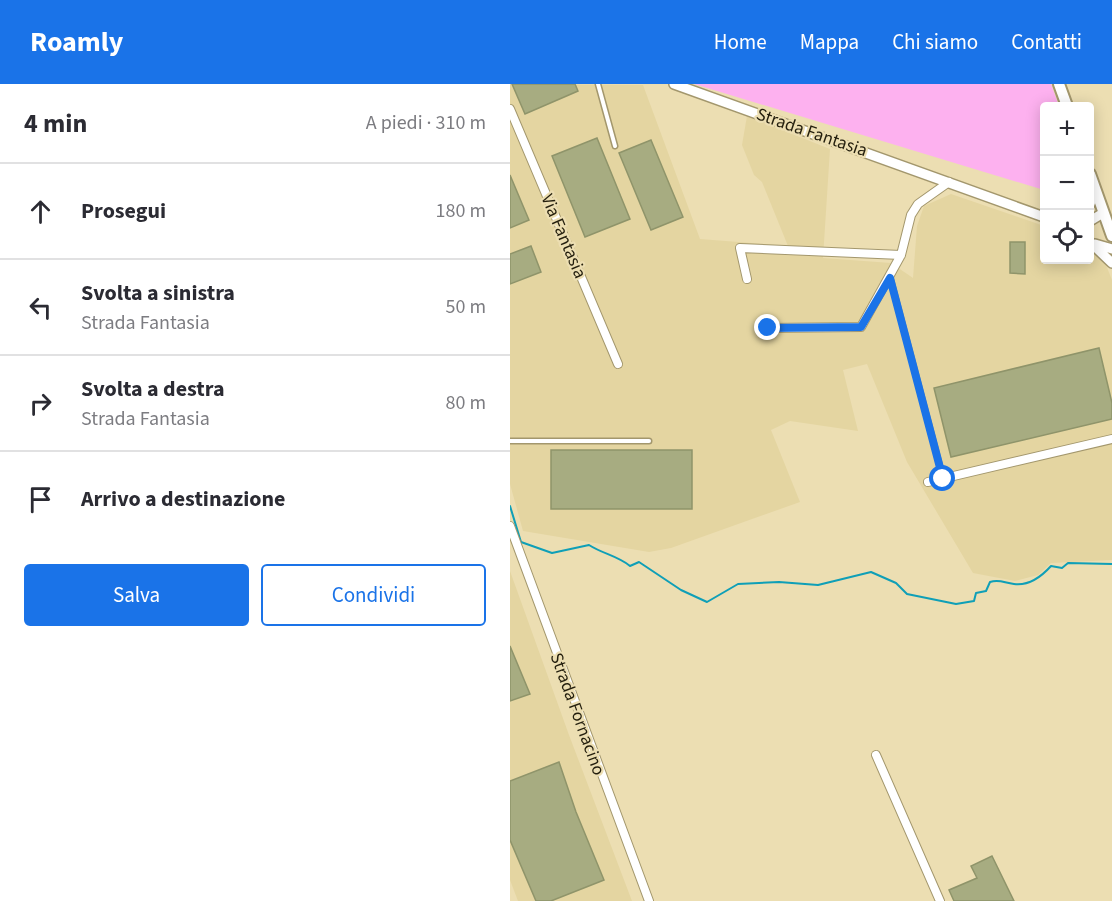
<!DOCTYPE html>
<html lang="it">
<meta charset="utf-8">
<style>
body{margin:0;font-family:"Source Sans 3",sans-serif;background:#f2f2f3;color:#2b2b33}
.controls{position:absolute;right:18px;top:18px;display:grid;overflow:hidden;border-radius:6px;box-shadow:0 3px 15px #0003}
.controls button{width:54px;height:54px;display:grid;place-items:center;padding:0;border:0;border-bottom:2px solid #e1e1e2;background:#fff;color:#2b2b33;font:30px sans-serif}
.stop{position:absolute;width:18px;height:18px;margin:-14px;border:4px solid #1a73e8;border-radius:50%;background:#fff}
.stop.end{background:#1a73e8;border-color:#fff;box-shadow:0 2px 6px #0008}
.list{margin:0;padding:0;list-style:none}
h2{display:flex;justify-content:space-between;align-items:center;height:78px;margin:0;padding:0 24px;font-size:26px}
h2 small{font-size:20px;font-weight:400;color:#7c7c81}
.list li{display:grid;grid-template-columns:39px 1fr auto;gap:18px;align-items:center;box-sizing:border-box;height:96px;padding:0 24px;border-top:2px solid #e1e1e2}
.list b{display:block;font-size:22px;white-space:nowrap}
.list p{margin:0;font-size:20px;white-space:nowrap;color:#7c7c81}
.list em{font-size:20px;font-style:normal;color:#7c7c81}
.actions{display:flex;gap:12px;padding:18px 24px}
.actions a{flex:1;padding:14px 0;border:2px solid #1a73e8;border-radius:6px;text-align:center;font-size:21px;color:#1a73e8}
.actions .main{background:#1a73e8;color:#fff}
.icon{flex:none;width:33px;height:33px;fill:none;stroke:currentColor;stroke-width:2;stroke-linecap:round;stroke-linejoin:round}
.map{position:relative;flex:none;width:602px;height:817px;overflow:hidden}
header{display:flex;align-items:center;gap:36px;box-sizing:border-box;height:84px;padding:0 30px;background:#1a73e8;color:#fff}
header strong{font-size:28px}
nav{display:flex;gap:33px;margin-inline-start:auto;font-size:21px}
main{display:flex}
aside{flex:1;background:#fff}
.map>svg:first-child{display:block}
</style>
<header>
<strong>Roamly</strong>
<nav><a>Home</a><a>Mappa</a><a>Chi siamo</a><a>Contatti</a></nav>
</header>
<main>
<aside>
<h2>4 min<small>A piedi · 310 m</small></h2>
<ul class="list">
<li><svg class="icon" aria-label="ahead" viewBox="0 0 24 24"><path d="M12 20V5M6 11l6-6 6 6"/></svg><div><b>Prosegui</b></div><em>180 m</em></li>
<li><svg class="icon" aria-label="left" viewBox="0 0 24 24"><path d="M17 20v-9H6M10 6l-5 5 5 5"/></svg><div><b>Svolta a sinistra</b><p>Strada Fantasia</p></div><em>50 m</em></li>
<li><svg class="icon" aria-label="right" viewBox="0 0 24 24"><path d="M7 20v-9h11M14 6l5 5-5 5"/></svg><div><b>Svolta a destra</b><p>Strada Fantasia</p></div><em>80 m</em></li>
<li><svg class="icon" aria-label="arrive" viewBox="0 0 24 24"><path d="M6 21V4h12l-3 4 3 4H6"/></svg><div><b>Arrivo a destinazione</b></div></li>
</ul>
<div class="actions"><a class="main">Salva</a><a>Condividi</a></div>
</aside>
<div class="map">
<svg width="602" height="817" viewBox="0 0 602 817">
<rect width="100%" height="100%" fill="#ecdeb2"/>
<path fill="#e4d5a1" d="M0,0L133,1L190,155L278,162L252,98L244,91L232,61L237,32L320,65L313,174L381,179L403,194L407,142L414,122L441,110L534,142V176H580V167L594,176L602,196V476L541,479L528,491L505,497L463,489L397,378L357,280L333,286L348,347L280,337L261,346L290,418L161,464L139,468L13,447L0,400Z
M0,487L59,651L122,817H8L0,796Z"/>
<path fill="#fdb1ef" d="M184,0H541L549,22H534V106Z"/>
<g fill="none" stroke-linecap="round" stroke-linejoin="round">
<path stroke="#0f9fb7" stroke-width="2" d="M0,422L11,458L42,469L79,461C93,470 108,472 120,482L129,478L171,506L197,518L228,500L269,498L308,501L361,488L386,499L397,510L446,520L464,517L466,509L476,507L480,498C490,495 494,499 504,500C519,502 532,492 541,482L552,484L558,479L602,480"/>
</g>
<path fill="#a7ac81" stroke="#8f946a" stroke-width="1.5" d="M2,0H65L68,7L15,30Z
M87,54L120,135L75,153L42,72Z
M141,56L173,133L141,146L109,69Z
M0,91L19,136L0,144Z
M500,158H515V190L500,189Z
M21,162L31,188L0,200V170Z
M589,264L602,319V335L441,373L424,304Z
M41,366H182V425H41Z
M0,562L20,610L0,617Z
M49,678L66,728L94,796L41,817H26L0,756V697Z
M482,772L504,817H444L439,806L467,794L461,782Z"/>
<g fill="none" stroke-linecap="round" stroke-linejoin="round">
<defs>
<path id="service" d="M88,0L105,62
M380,193L433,394
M0,357H139"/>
<path id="minor" d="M0,25L108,280
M237,195L230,164L391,171
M258,244L351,243L391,171L401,131L408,120L439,98
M418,398L602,355
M0,442L139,817
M366,671L430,817"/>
<path id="tertiary" d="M164,0L534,133
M580,120L585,106
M580,137L593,129
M580,158L602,179
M585,160L602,165"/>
<path id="secondary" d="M549,0L557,22
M580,90L602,152"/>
</defs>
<use href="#service" stroke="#a3976d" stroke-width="7"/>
<use href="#minor" stroke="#a3976d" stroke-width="10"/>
<use href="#tertiary" stroke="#a3976d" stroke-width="12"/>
<use href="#secondary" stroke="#a3976d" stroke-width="14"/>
<use href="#service" stroke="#fff" stroke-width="4"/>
<use href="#minor" stroke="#fff" stroke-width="8"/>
<use href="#tertiary" stroke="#fff" stroke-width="9"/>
<use href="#secondary" stroke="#fff" stroke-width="10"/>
</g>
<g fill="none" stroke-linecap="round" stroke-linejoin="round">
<path stroke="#1a73e8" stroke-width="8" d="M258,244L351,243L380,194L433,395"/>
</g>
<g text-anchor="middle" stroke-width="4.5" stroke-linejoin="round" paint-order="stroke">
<g font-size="18" fill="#231e0d" stroke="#ecdeb2">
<text transform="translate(302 48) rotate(19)" y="6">Strada Fantasia</text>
<text transform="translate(54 152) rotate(67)" y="6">Via Fantasia</text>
<text transform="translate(68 630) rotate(70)" y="6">Strada Fornacino</text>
</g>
</g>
</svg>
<div class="controls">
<button>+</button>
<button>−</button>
<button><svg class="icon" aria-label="locate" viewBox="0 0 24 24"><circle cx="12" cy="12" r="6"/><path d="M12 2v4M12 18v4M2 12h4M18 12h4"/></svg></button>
</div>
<div class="stop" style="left:433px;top:395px"></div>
<div class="stop end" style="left:258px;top:244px"></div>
</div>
</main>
